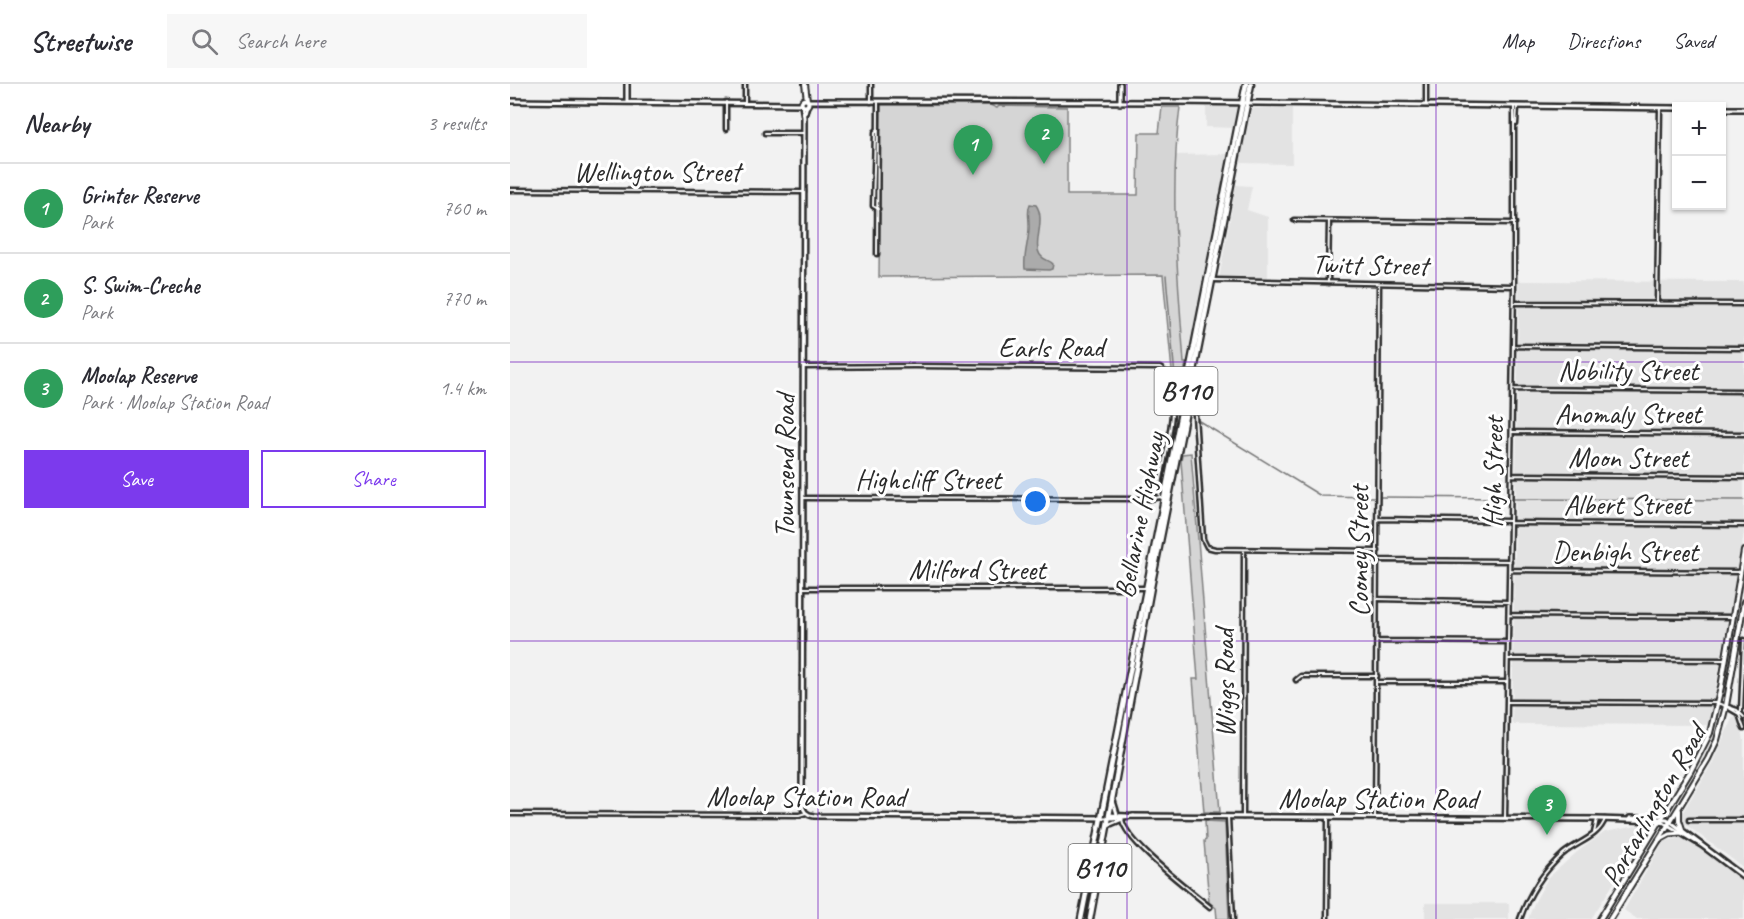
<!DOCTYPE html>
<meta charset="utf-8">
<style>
body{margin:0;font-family:Caveat,sans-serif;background:#f7f7f7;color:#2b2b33}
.controls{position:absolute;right:18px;top:18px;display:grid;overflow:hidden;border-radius:0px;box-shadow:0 2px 4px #0004}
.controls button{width:54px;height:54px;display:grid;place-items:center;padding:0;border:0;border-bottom:2px solid #e1e1e2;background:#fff;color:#2b2b33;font:30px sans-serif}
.you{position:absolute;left:526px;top:418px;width:21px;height:21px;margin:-15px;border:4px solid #fff;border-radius:50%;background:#1a73e8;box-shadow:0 0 0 9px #1a73e833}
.badge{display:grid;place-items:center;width:39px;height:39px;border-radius:50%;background:#7c3aed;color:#fff;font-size:20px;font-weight:700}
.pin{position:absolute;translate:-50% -50px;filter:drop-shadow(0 2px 3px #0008)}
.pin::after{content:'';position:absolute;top:32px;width:21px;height:18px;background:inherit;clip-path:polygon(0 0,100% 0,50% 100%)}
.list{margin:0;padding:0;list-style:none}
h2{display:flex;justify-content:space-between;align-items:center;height:78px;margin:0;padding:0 24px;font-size:26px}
h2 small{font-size:20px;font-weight:400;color:#7c7c81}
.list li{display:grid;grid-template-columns:39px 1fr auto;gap:18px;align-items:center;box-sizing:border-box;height:90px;padding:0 24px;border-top:2px solid #e1e1e2}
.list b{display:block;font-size:22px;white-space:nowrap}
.list p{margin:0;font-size:20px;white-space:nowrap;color:#7c7c81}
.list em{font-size:20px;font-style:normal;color:#7c7c81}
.actions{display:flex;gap:12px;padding:18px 24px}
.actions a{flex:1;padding:14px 0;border:2px solid #7c3aed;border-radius:0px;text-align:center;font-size:21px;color:#7c3aed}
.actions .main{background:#7c3aed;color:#fff}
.icon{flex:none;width:33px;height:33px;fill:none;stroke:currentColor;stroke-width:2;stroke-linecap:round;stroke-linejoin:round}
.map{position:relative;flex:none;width:1234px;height:835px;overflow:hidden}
header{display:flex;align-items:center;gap:36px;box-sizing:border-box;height:84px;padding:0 30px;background:#fff;border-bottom:2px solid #e1e1e2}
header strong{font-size:28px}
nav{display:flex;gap:33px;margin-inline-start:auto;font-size:21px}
.search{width:420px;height:54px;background:#f7f7f7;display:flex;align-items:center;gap:15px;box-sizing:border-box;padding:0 21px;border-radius:0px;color:#7c7c81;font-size:22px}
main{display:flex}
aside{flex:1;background:#fff}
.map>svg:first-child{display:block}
</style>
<header>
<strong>Streetwise</strong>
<div class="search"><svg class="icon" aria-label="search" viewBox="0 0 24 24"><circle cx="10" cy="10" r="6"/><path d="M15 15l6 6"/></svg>Search here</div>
<nav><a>Map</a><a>Directions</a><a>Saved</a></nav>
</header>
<main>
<aside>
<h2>Nearby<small>3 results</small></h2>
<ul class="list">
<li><span class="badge" style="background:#2e9e5b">1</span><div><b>Grinter Reserve</b><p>Park</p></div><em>760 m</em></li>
<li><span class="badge" style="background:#2e9e5b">2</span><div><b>S. Swim-Creche</b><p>Park</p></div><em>770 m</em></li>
<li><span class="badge" style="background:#2e9e5b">3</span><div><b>Moolap Reserve</b><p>Park · Moolap Station Road</p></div><em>1.4 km</em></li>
</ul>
<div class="actions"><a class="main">Save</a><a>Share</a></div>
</aside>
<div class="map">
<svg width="1234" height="835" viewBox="0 0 1234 835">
<rect width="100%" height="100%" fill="#f2f2f2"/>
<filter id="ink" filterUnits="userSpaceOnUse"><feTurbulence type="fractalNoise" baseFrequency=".0167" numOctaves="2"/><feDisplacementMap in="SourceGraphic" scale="12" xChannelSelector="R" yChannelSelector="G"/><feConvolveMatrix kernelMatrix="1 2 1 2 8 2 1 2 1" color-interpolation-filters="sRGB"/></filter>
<g filter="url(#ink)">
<path fill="#e3e3e3" d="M696,23H727L725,44L696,43Z
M743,24H782V80L729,79L741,27Z
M718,70L676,279H674L664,136L665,71Z
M726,101L742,102L737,126L758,133V195H709Z
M1009,197L1234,198V449L1199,641L1002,640Z
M1223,632L1230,635L1234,657V784L1175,740L1171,731L1203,678Z
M1142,739L1081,835H1018L1024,819L1038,794L1067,768L1095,748Z
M1175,753L1234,798V835H1127L1114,826L1154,757Z
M915,819H999V835H915Z"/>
<path fill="#d5d5d5" stroke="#808080" stroke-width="1.5" d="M371,21H480L487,24L489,22L557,23V111H628L629,49H649L652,23H670C659,108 668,193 674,279H676L666,330L653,191L369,193Z
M681,369L710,728H694L683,595H688L671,377L672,370Z
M695,737L715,738L719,835H707L706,824L699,818L694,757L696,756Z"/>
<path fill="#ababab" stroke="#787878" stroke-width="1.5" d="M520,120L526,121C537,136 521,161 531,172C534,176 539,176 543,180L542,185L539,186L515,185C513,169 520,155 519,140C519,132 517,127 520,120Z"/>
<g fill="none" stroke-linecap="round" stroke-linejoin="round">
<path stroke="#787878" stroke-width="1.5" d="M656,192L667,315
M689,337L811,412L864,413
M871,413L997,414
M1004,415L1234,416"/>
<defs>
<path id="minor" d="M235,0V19
M361,18V0
M916,21V0
M1006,40L1007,23
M216,45V18
M255,49H294
M0,106L294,108
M368,125L363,122L365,48L368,45
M784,136L1005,139
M367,170L368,19
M704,196L1004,202
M818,199L819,137
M1004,219L1234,220
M1147,219L1150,24
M1003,262L1234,264
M294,283L404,282L650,284C677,299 652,382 649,407L650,413L654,415
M683,300L693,455L697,463L705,465L868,467
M1003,305L1234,307
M1003,348L1234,350
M1001,391L1234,393
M293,414L640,415L650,413
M868,435L1000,437
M1000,439L1234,441
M868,476L1000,477
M1000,486L1230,488
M293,504H635
M868,515L999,518
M999,531L1223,533
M867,557L998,558
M998,575L1214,576
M786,596L791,592H867
M868,598H997
M997,618L1207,619L1227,626L1234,633
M1217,623L1229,630L1234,645
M1229,630L1231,626L1234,556
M0,730L289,731L296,729
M718,733L723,835
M733,733L734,466
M865,733L869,200
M995,734L1004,202V23
M612,735C615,758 680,806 700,823
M1179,736H1234
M1084,749L1087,735
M817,835L818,733
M1010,835C1019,809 1033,788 1053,770C1067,758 1089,753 1095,735"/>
<path id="tertiary" d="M0,17L291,20
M298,17L664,18L1166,24
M117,18V0
M610,19V0
M292,21L294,33L292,720C293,728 297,731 304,732L602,734L624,732
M1212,25H1234
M295,29L297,21
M603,717L607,730
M599,731L617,732
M623,732L1087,735L1151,737L1193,762
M1120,734L1157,735L1234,793
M598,741L612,735
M1149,756L1160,750L1171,749"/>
<path id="secondary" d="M295,0L297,16
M291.5 19a3.5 3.5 0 1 1 7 0a3.5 3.5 0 1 1-7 0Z
M1169,726V736L1172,745
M1136,736L1141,740L1142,748
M1090,835L1180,688L1200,649L1211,603L1234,467
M1100,835L1171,720L1198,675L1207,656L1216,622L1234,518"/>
<path id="trunk" d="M571,835L736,0
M580,835L641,503L741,0"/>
</defs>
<use href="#minor" stroke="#2b2b2b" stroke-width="7"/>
<use href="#tertiary" stroke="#2b2b2b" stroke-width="8"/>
<use href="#secondary" stroke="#2b2b2b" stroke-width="8"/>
<use href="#trunk" stroke="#2b2b2b" stroke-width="9"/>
<use href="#minor" stroke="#fff" stroke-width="2"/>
<use href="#tertiary" stroke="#fff" stroke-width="3"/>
<use href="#secondary" stroke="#fff" stroke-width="4"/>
<use href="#trunk" stroke="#fff" stroke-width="4.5"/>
</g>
</g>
<path fill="none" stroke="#7b2cbf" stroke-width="1.5" stroke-opacity="0.55" d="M308,0V835M617,0V835M926,0V835M0,278H1234M0,557H1234"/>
<g text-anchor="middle" stroke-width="6" stroke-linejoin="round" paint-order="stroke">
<g fill="#fff" stroke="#6b6b6b" stroke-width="1.5">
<rect x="644.5" y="283" width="63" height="48" rx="4.5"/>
<rect x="558.5" y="760" width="63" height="48" rx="4.5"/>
</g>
<g font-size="27" font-weight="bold" fill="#2b2b2b">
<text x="676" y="316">B110</text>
<text x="590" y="793">B110</text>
</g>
<g font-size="28" fill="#2b2b2b" stroke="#fff">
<text x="147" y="97">Wellington Street</text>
<text transform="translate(860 180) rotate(1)" y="10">Twitt Street</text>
<text x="541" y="273">Earls Road</text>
<text x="1118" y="296">Nobility Street</text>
<text x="1118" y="339">Anomaly Street</text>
<text x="1118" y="383">Moon Street</text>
<text transform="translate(274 382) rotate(-90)" y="10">Townsend Road</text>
<text transform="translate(982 388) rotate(-89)" y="10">High Street</text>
<text x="418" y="405">Highcliff Street</text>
<text x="1117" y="430">Albert Street</text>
<text transform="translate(629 431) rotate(-79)" y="10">Bellarine Highway</text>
<text transform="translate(848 467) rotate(-90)" y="10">Cooney Street</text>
<text x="1115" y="477">Denbigh Street</text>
<text x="467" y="495">Milford Street</text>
<text transform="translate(714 599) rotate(-90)" y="10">Wiggs Road</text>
<text x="296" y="722">Moolap Station Road</text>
<text x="868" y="724">Moolap Station Road</text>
<text transform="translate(1143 721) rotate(-60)" y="10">Portarlington Road</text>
</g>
</g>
</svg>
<div class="controls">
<button>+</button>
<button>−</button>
</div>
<div class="you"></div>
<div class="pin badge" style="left:463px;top:91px;background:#2e9e5b">1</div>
<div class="pin badge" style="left:534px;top:80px;background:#2e9e5b">2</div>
<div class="pin badge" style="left:1037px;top:751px;background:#2e9e5b">3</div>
</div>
</main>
